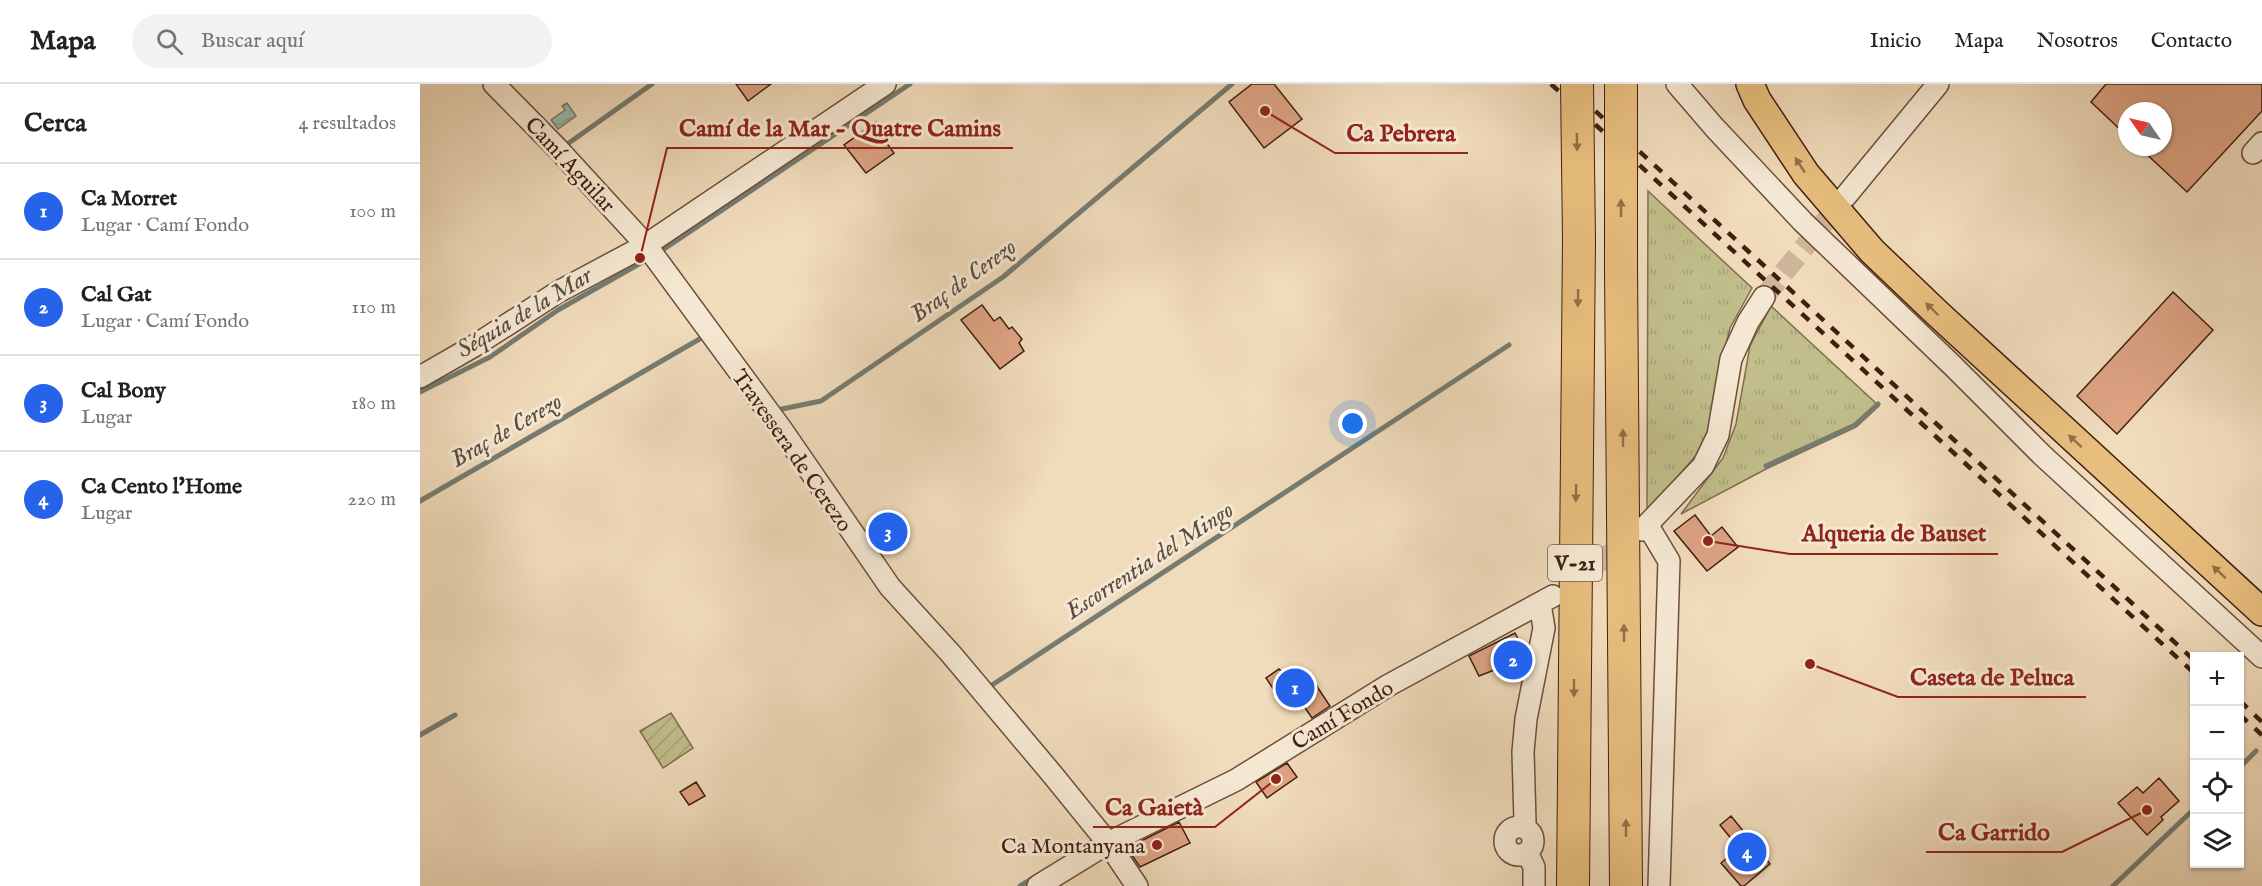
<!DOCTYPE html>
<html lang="es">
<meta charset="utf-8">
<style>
body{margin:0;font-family:"IM FELL English",serif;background:#f2f2f2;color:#222}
.controls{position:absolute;right:18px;bottom:18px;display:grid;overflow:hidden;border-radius:0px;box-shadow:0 2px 4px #0004}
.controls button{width:54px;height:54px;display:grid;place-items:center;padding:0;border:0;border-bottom:2px solid #e0e0e0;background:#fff;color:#222;font:30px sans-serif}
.compass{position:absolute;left:1698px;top:18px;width:54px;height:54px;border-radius:50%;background:#fff;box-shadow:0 2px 4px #0004;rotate:304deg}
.you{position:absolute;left:933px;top:340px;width:21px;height:21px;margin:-15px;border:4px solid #fff;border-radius:50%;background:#1a73e8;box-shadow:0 0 0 9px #1a73e833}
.badge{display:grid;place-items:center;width:39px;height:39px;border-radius:50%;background:#2563eb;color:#fff;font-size:20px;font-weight:700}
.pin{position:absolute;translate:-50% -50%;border:3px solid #fff;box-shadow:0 2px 6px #0006}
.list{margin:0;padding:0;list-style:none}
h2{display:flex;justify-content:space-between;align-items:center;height:78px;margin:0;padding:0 24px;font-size:26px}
h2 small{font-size:20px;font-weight:400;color:#767676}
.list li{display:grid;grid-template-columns:39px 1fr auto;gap:18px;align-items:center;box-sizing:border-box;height:96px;padding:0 24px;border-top:2px solid #e0e0e0}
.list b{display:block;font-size:22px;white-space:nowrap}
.list p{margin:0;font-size:20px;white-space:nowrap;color:#767676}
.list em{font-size:20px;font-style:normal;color:#767676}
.icon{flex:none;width:33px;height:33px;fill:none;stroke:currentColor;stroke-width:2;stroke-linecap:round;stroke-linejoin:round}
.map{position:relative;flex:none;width:1842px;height:802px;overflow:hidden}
header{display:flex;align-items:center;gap:36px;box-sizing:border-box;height:84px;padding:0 30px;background:#fff;border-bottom:2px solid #e0e0e0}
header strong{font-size:28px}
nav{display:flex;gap:33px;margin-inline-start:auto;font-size:21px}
.search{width:420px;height:54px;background:#f2f2f2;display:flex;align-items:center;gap:15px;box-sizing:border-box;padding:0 21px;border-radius:33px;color:#767676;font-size:22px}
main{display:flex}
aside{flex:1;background:#fff}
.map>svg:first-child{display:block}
</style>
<header>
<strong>Mapa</strong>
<div class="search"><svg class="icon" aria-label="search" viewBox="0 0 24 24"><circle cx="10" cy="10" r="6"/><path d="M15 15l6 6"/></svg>Buscar aquí</div>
<nav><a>Inicio</a><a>Mapa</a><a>Nosotros</a><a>Contacto</a></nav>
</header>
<main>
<aside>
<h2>Cerca<small>4 resultados</small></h2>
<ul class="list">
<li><span class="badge">1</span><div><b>Ca Morret</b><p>Lugar · Camí Fondo</p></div><em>100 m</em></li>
<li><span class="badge">2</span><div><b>Cal Gat</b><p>Lugar · Camí Fondo</p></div><em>110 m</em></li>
<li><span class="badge">3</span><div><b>Cal Bony</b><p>Lugar</p></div><em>180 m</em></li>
<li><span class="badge">4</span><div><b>Ca Cento l'Home</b><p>Lugar</p></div><em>220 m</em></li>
</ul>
</aside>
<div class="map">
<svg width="1842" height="802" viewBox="0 0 1842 802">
<defs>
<pattern id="grass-tufts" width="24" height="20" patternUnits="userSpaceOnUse" patternTransform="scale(1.5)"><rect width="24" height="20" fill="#c1be8b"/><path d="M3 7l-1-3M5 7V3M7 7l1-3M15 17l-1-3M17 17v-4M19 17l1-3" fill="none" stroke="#a7a377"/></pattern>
<pattern id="garden-furrows" width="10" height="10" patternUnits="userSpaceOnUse" patternTransform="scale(1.5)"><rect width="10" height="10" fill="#c1be8b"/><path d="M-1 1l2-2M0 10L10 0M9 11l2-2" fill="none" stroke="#a7a377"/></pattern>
<pattern id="water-waves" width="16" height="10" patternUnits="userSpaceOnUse" patternTransform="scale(1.5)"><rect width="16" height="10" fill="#9abbb1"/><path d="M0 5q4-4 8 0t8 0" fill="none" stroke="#86a097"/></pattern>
</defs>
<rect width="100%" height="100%" fill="#f0dbbb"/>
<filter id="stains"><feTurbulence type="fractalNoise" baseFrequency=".00333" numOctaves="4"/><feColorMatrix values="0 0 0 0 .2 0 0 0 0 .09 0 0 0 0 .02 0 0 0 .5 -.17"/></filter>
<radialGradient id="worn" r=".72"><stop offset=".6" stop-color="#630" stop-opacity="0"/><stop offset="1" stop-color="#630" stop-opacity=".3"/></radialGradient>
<path fill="url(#grass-tufts)" stroke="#806e4e" stroke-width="1.5" d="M1228,107L1332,204L1310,244L1296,301L1286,360L1227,428Z
M1351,222L1459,322L1436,343L1346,385L1261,430L1303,374L1316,340L1330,262Z"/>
<path fill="url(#garden-furrows)" stroke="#806e4e" stroke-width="1.5" d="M251,629L273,664L243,684L220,647Z"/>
<path fill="url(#water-waves)" stroke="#767c71" stroke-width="1.5" d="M147,19L156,32L138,45L131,36L145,26L142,22Z"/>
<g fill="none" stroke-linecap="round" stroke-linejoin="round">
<path stroke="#767c71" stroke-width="5" d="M146,61L232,0
M244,165L490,0
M0,308L70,273L138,226L226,176
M357,326L401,317L583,193L812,0
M1346,382L1435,341L1458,320
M0,417L283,253
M567,601L569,603L1089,261
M0,651L35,631
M1820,683L1836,667
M600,802L616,792
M1693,802L1774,725"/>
</g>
<path fill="#dda383" stroke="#401e10" stroke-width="1.5" d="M316,0H351L328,17Z
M832,0H854L882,35L844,64L809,18Z
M1686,0H1842V27L1767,108L1719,63H1743V27H1707V52L1671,18Z
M456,38L466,51L463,54L474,69L446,89L424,61Z
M1753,208L1793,246L1697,350L1657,312Z
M562,221L574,237L580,233L589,245L592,243L602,255L599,259L604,267L580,285L541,236Z
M472,430L486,450L462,464L450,446Z
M1275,431L1291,452L1302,443L1318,463L1287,487L1254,447Z
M1095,549L1106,570L1105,574L1059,592L1049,572Z
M859,585L869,595L886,586L910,622L892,634L877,612L864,621L846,594Z
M867,679L877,693L847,714L836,698Z
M1739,694L1759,717L1741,733L1743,736L1727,751L1698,719L1717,703L1723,709Z
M276,698L285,712L269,721L260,708Z
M1311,732L1350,780L1324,802H1321L1301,779L1319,764L1300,741Z
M759,738L770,759L720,783L707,764Z"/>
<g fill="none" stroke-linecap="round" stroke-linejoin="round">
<path stroke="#cdb599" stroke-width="21" stroke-dasharray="21 10" stroke-linecap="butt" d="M1344,213L1425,113
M1150,499L1209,456"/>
<defs>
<path id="minor" d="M74,0L137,64L226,161L362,346L470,503L531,570L632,690L688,759L717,802
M1257,0L1294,43L1383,138L1532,281L1622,371L1842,573
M1833,69L1842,59
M1425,113L1518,0
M0,293L54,262L138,208L226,161L465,0
M1228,442L1249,477L1239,802
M1222,446L1283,382L1298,351L1311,275L1328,238L1344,213
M1103,743L1105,737L1103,668L1106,635L1124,544L1120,520
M1085 757a14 14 0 1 1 28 0a14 14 0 1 1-28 0Z
M1107,768L1114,783V802
M618,802L688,759L816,696L969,601L1133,512"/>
<path id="major" d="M1330,0L1337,16L1386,90L1452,167L1517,229L1842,528"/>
<path id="highway" d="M1201,183L1206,802
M1153,802L1159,156"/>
</defs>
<use href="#minor" stroke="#6c4d3b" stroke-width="24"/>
<use href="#major" stroke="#401e10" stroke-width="30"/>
<use href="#highway" stroke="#401e10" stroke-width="34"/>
<use href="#minor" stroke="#f5e8d3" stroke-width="21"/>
<use href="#major" stroke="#e8be7e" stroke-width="27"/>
<use href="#highway" stroke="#e8be7e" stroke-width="32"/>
<path stroke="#401e10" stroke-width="4.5" stroke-dasharray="10 10" stroke-linecap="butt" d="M1131,0L1774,589
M1146,0L1774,576
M1820,617L1842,638
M1820,631L1842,651"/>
<defs>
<path id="highway-bridge" d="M1157,0L1159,156
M1201,0V183"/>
</defs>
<use href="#highway-bridge" stroke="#401e10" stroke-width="34" stroke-linecap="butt"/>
<use href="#highway-bridge" stroke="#e8be7e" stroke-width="32"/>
</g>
<defs><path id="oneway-solid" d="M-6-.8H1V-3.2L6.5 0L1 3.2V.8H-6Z" transform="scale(1.5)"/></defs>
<g fill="#946e47">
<use href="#oneway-solid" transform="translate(1157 58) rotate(89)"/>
<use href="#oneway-solid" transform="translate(1380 81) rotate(-123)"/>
<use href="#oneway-solid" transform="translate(1201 124) rotate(-90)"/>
<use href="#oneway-solid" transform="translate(1158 214) rotate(91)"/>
<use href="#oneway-solid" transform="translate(1512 225) rotate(-136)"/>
<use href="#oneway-solid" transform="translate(1203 354) rotate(-90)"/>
<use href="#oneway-solid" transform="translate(1655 357) rotate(-137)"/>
<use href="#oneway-solid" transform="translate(1156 409) rotate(91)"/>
<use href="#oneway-solid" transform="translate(1799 488) rotate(-137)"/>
<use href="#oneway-solid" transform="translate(1204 549) rotate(-90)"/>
<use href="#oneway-solid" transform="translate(1154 604) rotate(90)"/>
<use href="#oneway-solid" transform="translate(1206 744) rotate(-90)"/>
</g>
<circle fill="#8f2418" stroke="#f5e8d3" stroke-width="2" cx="737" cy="761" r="6"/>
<g text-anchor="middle" stroke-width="6" stroke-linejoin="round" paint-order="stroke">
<rect fill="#f5e8d3" stroke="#765b4a" stroke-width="1.5" x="1128" y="461" width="54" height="36" rx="4.5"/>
<g font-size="21" font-weight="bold" fill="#401e10">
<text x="1155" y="486">V-21</text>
</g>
<g font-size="22" fill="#401e10" stroke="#f5e8d3">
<text transform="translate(151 80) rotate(47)" y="8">Camí Aguilar</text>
<text transform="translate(373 366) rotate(55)" y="8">Travessera de Cerezo</text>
<text transform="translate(922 630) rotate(-31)" y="8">Camí Fondo</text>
</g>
<g font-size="22" fill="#401e10" stroke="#f5e8d3" text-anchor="end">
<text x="725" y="769">Ca Montanyana</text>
</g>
<g font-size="24" font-style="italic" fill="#5b4d40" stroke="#f5e8d3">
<text transform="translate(543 196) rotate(-36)" y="8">Braç de Cerezo</text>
<text transform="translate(104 228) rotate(-31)" y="8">Séquia de la Mar</text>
<text transform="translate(86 346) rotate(-30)" y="8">Braç de Cerezo</text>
<text transform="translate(729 476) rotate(-33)" y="8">Escorrentia del Mingo</text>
</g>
</g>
<path fill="none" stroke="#8f2418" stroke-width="2" d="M220 174L247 64H593M845 27L915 69H1048M1288 457L1370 470H1578M1390 580L1478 613H1666M856 695L795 743H673M1727 726L1642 768H1506"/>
<g fill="#8f2418" stroke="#f5e8d3" stroke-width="2">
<circle cx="220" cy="174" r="6"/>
<circle cx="845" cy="27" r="6"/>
<circle cx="1288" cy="457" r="6"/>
<circle cx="1390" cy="580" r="6"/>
<circle cx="856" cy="695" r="6"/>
<circle cx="1727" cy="726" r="6"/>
</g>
<g font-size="24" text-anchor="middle" font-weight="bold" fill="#8f2418" stroke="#f5e8d3" stroke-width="6" stroke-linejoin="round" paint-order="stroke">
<text x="420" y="52">Camí de la Mar - Quatre Camins</text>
<text x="981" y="57">Ca Pebrera</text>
<text x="1474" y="457">Alqueria de Bauset</text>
<text x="1572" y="601">Caseta de Peluca</text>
<text x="734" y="731">Ca Gaietà</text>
<text x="1574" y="756">Ca Garrido</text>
</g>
<rect width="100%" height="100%" filter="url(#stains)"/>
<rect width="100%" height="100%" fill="url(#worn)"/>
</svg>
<div class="controls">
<button>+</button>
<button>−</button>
<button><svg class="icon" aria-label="locate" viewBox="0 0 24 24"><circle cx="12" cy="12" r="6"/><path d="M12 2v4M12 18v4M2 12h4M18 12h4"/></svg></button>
<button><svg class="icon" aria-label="layers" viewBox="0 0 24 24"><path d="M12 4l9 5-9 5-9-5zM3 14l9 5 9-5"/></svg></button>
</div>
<svg class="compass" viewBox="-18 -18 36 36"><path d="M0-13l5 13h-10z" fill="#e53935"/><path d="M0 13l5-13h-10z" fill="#767676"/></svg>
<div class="you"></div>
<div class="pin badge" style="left:875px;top:604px">1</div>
<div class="pin badge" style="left:1093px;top:576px">2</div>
<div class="pin badge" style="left:468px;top:448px">3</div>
<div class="pin badge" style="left:1327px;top:768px">4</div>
</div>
</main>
